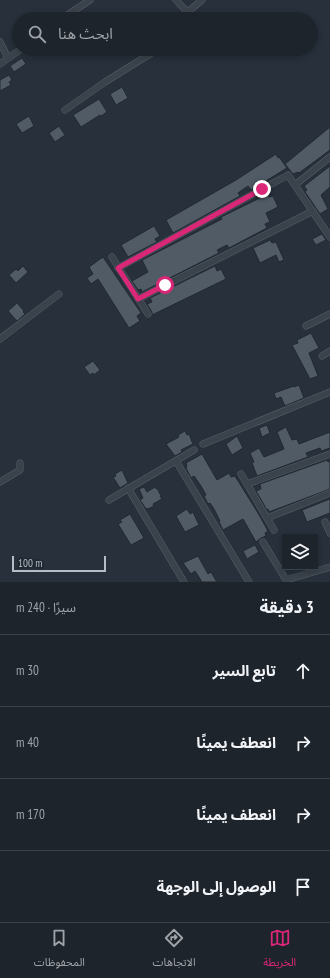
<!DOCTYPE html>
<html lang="ar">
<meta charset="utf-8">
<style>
body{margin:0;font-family:"PT Sans Narrow","Noto Sans Arabic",sans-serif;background:#252c34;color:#f1f3f6;direction:rtl}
.controls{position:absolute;right:12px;bottom:12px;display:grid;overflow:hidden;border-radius:0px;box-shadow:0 2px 6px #0003}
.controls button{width:36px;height:36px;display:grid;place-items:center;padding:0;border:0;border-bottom:1px solid #3b4148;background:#1d242c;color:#f1f3f6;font:20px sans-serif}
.scale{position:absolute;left:12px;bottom:10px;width:94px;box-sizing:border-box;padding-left:4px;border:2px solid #b6bdc7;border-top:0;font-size:11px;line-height:14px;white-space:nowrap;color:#b6bdc7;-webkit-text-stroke:3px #1f2730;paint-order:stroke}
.stop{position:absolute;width:12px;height:12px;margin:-9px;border:3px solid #db2777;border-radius:50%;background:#fff}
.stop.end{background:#db2777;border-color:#fff;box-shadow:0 1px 4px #0008}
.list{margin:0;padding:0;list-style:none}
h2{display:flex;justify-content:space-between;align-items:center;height:52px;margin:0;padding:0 16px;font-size:17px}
h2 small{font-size:13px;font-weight:400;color:#a0a4a9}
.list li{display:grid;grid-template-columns:26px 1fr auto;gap:12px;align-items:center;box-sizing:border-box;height:72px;padding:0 16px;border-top:1px solid #3b4148}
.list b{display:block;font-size:15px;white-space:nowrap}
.list em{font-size:13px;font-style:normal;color:#a0a4a9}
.icon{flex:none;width:22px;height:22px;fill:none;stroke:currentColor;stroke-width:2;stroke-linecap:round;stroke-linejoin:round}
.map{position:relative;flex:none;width:330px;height:582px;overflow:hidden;direction:ltr}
.search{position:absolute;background:#1d242c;box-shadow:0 2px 6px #0003;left:12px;right:12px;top:12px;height:44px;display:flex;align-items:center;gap:10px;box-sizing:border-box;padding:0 14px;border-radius:22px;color:#a0a4a9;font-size:15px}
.sheet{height:340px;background:#1d242c}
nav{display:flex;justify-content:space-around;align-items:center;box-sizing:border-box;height:56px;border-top:1px solid #3b4148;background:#1d242c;font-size:11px;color:#a0a4a9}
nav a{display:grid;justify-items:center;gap:2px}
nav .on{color:#db2777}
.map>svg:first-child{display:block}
</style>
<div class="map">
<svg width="330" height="582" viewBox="0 0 330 582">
<rect width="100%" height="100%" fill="#27303b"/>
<path fill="#505b66" stroke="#212932" d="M22,58L26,64L14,72L10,66Z
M9,75L12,80L9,82L11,85L0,91V80Z
M122,87L128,98L116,105L110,94Z
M99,99L107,112L101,116L100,115L81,127L73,115Z
M29,116L34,126L22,133L16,124Z
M59,126L65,135L55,142L49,133Z
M330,127V150L299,173L298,172L293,174L285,164Z
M276,154L278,158L279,157L287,168L251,190L248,186L238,193L240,196L173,233L166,220L236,180Z
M330,166V187L321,195L328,209L320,214L305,192L307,190L304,186Z
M268,194L269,197L273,196L278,207L266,213L270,222L265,224L267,228L229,248L227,245L217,250L219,253L146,290L142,292L141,289L138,290L132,281L148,272L142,260L222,219L221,217Z
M154,226L160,236L155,239L157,242L128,257L121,245Z
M322,234L326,240L316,245L312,239Z
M270,240L272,243L276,242L284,260L279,262L276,255L260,263L253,248Z
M103,257L141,313L137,316L140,321L129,328L98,279L91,284L87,278L93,274L89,267Z
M23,266L28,272L16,283L9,275L16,269L18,271Z
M215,266L217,271L221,269L226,279L152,315V312L147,304L152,302L150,298Z
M17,303L24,311L23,312L25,314L17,321L8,311Z
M311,333L319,348L309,353L318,376L310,379L292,345L298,343L297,340Z
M93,361L100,370L94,375L93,373L90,375L84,367Z
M299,385L304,398L285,406L281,397L276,399L274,393L294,386V387Z
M267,425L270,433L262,437L259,428Z
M286,427L292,440L297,439L299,444L330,432V448L321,451L320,448L306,453L308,457L257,476L252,463L254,462L250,453L259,448L264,457L284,449L277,432Z
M185,431L187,435L189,434L193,444L181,450L182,452L175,456L166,444L179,437L178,435Z
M237,436L243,448L232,455L226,444Z
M202,454L217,480L229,473L231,477L235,476L258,513L268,531L265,533L266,536L261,538L256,542L243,519L223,530L219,522L220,521L214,509L210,503L208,504L204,496L206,495L201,486L194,476L191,478L186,468L187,467L186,463Z
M327,460L328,462L330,461V489L269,512L268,509L267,510L256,491L261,489L260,484Z
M122,470L128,483L120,488L113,477L116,476L115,474Z
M144,487L147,492L155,487L156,489L157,488L161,496H160L162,499L153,504L154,506L148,509L147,508L146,509L140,500L143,498L139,489Z
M330,499V513L307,522L302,510Z
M187,509L190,514L193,512L199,525L185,532L176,516Z
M130,514L144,538L131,545L118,524L122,522L120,520Z
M255,545L259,552L247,559L243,551Z
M198,556L208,574L211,572L217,582H202L195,571L191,574L183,563Z"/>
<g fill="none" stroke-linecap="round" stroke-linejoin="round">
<defs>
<path id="minor" d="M176,0L187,12
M61,19L90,0
M179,19L202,0
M0,42L8,58
M0,64L21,49
M65,110L105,82L158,49
M295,185L330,157
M112,257L148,314
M118,268L288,175L330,237
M138,299L313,211
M306,326L330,314
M0,339L59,294
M322,356L330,351
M203,444L330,392
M176,461L249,582
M241,474L274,530
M0,482L20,470V463
M247,484L330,454
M128,488L184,582
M109,500L194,450
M267,518L330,493
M325,522L330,533
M263,542L286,580L330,567"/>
</defs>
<use href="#minor" stroke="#586069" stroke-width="7"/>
<use href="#minor" stroke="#3a424b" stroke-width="6"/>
</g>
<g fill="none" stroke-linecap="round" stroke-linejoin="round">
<path stroke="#db2777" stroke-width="5" d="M165,285L138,299L118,268L262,189"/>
</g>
</svg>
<div class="controls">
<button><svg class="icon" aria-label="layers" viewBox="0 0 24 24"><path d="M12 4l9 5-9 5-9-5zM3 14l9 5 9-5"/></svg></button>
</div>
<div class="scale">100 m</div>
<div class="stop" style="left:165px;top:285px"></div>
<div class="stop end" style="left:262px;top:189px"></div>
<div class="search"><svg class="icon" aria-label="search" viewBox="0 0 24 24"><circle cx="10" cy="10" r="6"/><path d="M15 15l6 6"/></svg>ابحث هنا</div>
</div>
<section class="sheet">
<h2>3 دقيقة<small>سيرًا · 240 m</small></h2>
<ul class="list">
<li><svg class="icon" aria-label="ahead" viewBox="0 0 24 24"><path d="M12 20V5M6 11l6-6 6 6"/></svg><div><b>تابع السير</b></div><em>30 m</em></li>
<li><svg class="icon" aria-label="right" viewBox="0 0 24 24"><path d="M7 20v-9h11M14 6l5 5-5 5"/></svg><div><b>انعطف يمينًا</b></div><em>40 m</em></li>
<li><svg class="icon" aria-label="right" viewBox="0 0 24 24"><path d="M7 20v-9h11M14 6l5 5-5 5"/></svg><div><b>انعطف يمينًا</b></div><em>170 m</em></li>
<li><svg class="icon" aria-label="arrive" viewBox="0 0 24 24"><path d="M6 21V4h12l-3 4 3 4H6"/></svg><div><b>الوصول إلى الوجهة</b></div></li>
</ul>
</section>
<nav>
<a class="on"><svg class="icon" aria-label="map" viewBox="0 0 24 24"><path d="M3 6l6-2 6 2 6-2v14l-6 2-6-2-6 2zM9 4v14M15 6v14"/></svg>الخريطة</a>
<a><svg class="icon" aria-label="directions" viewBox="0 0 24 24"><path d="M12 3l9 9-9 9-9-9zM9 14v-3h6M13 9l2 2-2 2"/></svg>الاتجاهات</a>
<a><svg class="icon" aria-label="saved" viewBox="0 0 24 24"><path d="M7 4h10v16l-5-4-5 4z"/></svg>المحفوظات</a>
</nav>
